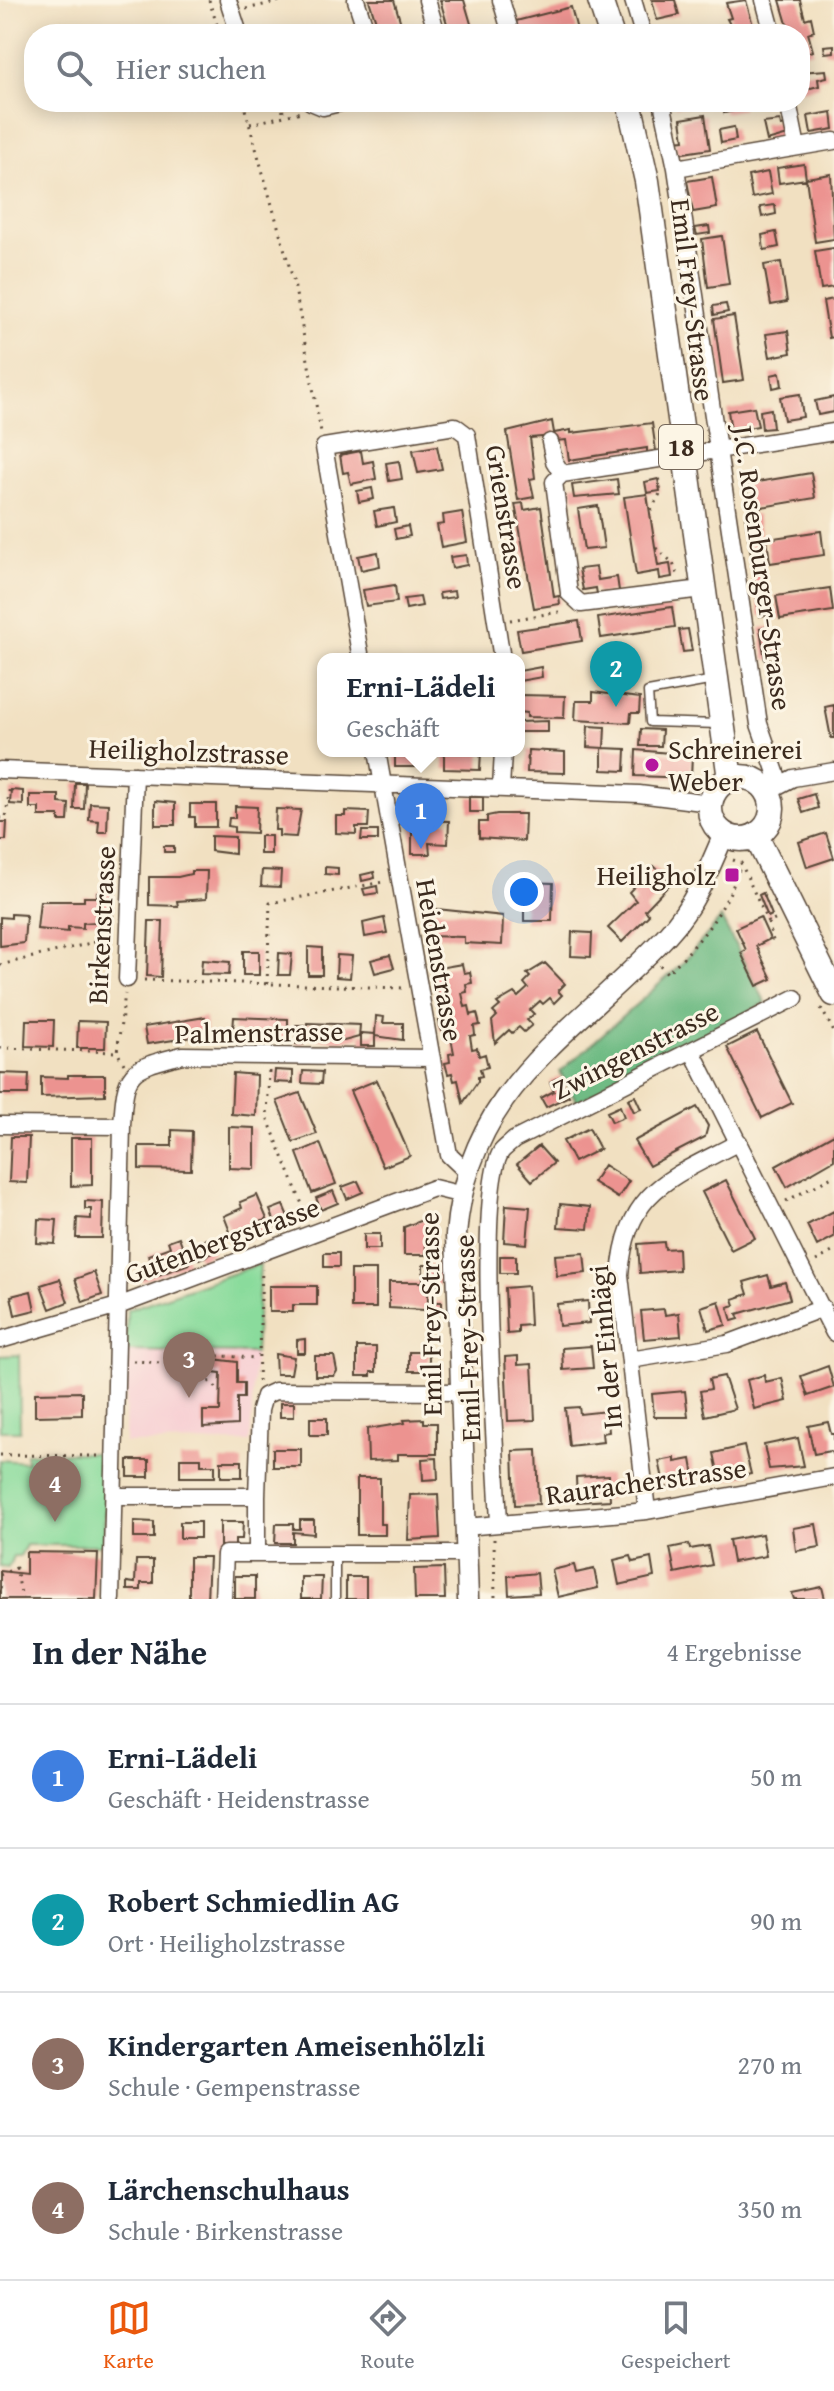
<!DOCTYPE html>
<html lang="de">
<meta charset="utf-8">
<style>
body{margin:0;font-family:"Gentium Book Plus",serif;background:#f2f2f3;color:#1f2937}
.you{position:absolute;left:524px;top:892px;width:28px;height:28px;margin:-20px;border:6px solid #fff;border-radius:50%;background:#1a73e8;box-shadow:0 0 0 12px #1a73e833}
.badge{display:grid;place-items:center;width:52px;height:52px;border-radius:50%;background:#ea580c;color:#fff;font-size:26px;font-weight:700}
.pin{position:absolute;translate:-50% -66px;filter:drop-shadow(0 2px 4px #0008)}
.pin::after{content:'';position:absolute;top:42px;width:28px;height:24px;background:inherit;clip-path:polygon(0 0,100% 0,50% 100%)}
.popup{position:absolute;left:317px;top:653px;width:208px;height:104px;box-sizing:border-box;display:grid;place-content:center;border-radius:16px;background:#fff;filter:drop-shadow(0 2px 6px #0005);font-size:26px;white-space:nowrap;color:#747a83}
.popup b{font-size:30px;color:#1f2937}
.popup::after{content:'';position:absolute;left:50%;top:100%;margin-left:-16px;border:16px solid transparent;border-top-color:#fff}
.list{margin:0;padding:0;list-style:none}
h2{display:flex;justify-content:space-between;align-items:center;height:104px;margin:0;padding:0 32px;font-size:34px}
h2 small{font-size:26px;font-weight:400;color:#747a83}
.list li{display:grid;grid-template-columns:52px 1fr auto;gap:24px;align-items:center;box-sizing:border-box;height:144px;padding:0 32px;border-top:2px solid #e0e1e3}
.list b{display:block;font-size:30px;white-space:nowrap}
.list p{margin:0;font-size:26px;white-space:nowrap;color:#747a83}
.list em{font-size:26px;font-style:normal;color:#747a83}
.icon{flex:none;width:44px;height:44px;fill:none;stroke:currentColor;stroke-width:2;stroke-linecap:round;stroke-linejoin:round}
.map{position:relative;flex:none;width:834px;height:1599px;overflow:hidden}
.search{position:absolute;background:#fff;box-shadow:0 4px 20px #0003;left:24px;right:24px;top:24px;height:88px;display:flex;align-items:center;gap:20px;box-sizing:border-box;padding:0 28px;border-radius:32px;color:#747a83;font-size:30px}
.sheet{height:680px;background:#fff}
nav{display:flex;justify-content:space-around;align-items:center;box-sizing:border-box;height:112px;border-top:2px solid #e0e1e3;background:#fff;font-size:22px;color:#747a83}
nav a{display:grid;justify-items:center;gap:4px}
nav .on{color:#ea580c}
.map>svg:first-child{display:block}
</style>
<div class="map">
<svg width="834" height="1599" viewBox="0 0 834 1599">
<rect width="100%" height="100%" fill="#fcf5e5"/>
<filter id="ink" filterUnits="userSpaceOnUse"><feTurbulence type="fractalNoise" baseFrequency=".0125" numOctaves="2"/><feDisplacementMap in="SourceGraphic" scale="16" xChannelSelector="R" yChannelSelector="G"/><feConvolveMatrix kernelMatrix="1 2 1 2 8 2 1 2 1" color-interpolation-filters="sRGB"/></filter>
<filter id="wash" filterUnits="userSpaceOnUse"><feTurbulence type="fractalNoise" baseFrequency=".006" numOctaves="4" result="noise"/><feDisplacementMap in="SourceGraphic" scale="32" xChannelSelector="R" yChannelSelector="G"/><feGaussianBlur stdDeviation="1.8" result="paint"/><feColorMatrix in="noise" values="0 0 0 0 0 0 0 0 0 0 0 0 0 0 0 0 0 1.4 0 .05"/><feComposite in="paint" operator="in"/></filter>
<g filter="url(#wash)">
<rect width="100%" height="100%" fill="#f1e0c1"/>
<path fill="#f7cfd3" d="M260,1264L250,1442L125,1443L127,1310Z"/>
<path fill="#8adb9c" stroke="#62825d" stroke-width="2" d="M260,1264L255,1353L126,1351L127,1310Z
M19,1355L20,1431H0V1356Z
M26,1453H105L104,1545H26L20,1556H13L8,1568L0,1567V1460L26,1462Z"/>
<path fill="#6fbb84" stroke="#557251" stroke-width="2" d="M721,918L766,1003L577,1102L560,1072L682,964Z"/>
<g id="blocks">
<path fill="#ec9390" d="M369,0H394L404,34H380Z
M440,0H464L474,34H450Z
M652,0H675L679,15L657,20Z
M746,0L754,29L735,34L727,19L731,18L726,3Z
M780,0H800L805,19L811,17L814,31L808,33L813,51L800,54V34H790Z
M571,7L577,30L560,34H519L516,21Z
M834,45V52L825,53L824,46Z
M826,70L827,77L818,79L819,86L802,90L800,72Z
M675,102H693V103L686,108L685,105L676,107Z
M728,102H742L743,109L724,113L723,105Z
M832,112L834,129L811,133L808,116Z
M705,115L710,149L677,154L675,141L684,140L681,119Z
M780,121L781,126L786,125L788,135L767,141L763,123Z
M734,127L736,140L721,143L719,130Z
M804,164L806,179L779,183L777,168Z
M768,172L772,194L752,198L748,176Z
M831,174L834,239L815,242L806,178Z
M712,177L717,208L693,212L687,181Z
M775,205L776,214L762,217L760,207Z
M709,226L710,233L697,235L695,228Z
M776,232L779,247L764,250L762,235Z
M722,236L729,284L708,287L702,239Z
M834,248V287L821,289L815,251Z
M781,262L787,302L771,305L764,265Z
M834,299V337L829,338L823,301Z
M726,304L728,312L714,315L713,306Z
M734,316L744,380L723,383L714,319Z
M788,331L791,353L770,357L766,334Z
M780,373L782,386L773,388L771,375Z
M800,394L803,417L784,420L780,397Z
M834,397V412L818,415L815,401Z
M754,407L758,426L731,431L728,411Z
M771,409L773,428L762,429L760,411Z
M552,421L554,433L571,430V433L652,423L656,451L647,452V448L569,460L566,440L555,441L554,436L530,438L535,478L530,479L534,497L518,500L507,432Z
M437,446L442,469L418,473L413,450Z
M361,451L363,463L373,461L376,479L351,484L348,472L343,473L340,455Z
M399,461L402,479L389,481L386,463Z
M811,473L815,498L750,509L746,484Z
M617,479L619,494L574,498L572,485Z
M658,479L660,491L647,493L645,482Z
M372,488L374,499L359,502L357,491Z
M647,494L658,566L670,564L672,577L660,579L659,571L636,575L624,497Z
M523,503L524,510L541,507L554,597L559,596L560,604L534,608L515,504Z
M598,506L604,548L584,550L578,509Z
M394,508L396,522L377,526L374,511Z
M462,512L467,542L441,547L437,525L444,524L443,515Z
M757,515L764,559L752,561L745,517Z
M408,526L410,536L396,539L394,529Z
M821,531L824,555L770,563L767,539Z
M378,552L380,566L361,570L358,556Z
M466,555L467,565L452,568L450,557Z
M596,567L598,580L617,577L619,591L597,594L596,588L583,590L579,569Z
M765,572L772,614L760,616L753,574Z
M395,585L397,602L366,606L363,590Z
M830,588L833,611L780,619L776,596Z
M454,591L455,597L440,599L439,593Z
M420,597L422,606L406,609L404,599Z
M672,607L675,627L601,638L598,618Z
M579,621L582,641L521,651L517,630Z
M773,627L778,658L765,660L760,628Z
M688,629L692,651L683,652L679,630Z
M541,667L542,677L519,681V671Z
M593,692L640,698L639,713H631L630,723L575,720L576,701H593Z
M519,695L565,696L564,718L527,717V713L519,712Z
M834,705V738H831L825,707Z
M548,721V732H519V722Z
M588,726L605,727L604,748L587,747Z
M641,729L662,730L661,746H640Z
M602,748L626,749L625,771L602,770Z
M528,750L565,752V773L527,772Z
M636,750L692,755L691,778L635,776Z
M395,751H418V767H395Z
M444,751H481L480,770L444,769Z
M75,783H85L84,809H74Z
M11,790L23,791V805L10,804Z
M814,794L818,808L803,813L798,799Z
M30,795H59V803L69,804L68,821H59V816H39V808H30Z
M469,797H483V812H469Z
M155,801L175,803V825H155Z
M90,803L108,804L107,832H98L99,821L89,820Z
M190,804H216V827H195V817H190Z
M235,806L257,807L256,833L234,832V827L228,826L229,818H235Z
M276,809L301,810L296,837L279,836V830H275Z
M345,811L369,812L368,827H356V834L336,833V816H345Z
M497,814H525L524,841L479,838V822H487V816Z
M412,820L449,821L448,844L429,843L430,854H412Z
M0,822H7L6,840H0Z
M362,831H378V840H361Z
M826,833L834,858L807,867L799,842Z
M211,836L235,837V854L211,851Z
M260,836H271V854H260Z
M164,846H174V852H164Z
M654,866L671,883L645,910L649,915L622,942L608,928L636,901L629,892Z
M325,867L338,868V875L325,874Z
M262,870L281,871L280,887L261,886Z
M191,871H207L206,899L177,901L178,906L149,905V877H178L191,874Z
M374,872L375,878L362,881L361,875Z
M524,882L553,883L552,921H524Z
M377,886L378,893L365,895L363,889Z
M97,892H113L112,921L83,923V928L68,927V932L37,929L40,901H84V897H97Z
M763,893L772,915L768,917L759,895Z
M427,908L503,916L502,945L464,943V937L426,936Z
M11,914L26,915L24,943L0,946V917L11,918Z
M760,917L770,939L756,946L772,979L757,986L741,953L746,950L736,928Z
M384,918L387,933L365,937L363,923Z
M149,921H163L161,977L147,976Z
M572,932L592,933L591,957L571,956Z
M308,947L322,948V975H308Z
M243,951H259V975H243Z
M279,953L292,954L290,975H278Z
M337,955L352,956L350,978L336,977Z
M390,955L394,968L375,973L371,960Z
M202,960L230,962L229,975L201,974Z
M545,963L565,984L558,991L562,995L554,1003L550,998L543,1004L540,1001L530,1010L534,1014L527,1020L532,1025L524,1032L519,1027L512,1033L509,1030L495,1043L492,1021L497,1016L493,1012L500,1006L497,1003L514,993L518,997L528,988L524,983L530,977L527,974Z
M462,964L464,973L470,972L472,983L466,984L467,992L462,993L465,1007L469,1006L471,1015L477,1013L480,1025L474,1026L475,1035L470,1036L472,1049L477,1048L479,1056L485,1054L488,1067L480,1069L482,1076L478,1077V1081L463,1103L458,1080L454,1081L452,1073L448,1074L445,1063L450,1062L449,1054L454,1053L451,1038L447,1039L445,1030L441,1031L439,1021H442L440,1012L446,1011L443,997H439L432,979H435L433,969Z
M376,1016L384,1017L383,1023H403V1040L375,1036Z
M205,1017L207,1035L147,1044L144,1027Z
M234,1017L288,1019V1041L240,1035V1031H233Z
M26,1020H54L53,1047L25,1046Z
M78,1021L106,1022L105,1048H77Z
M307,1023L360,1025L359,1037L344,1041L313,1039V1036L306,1035Z
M296,1025H304V1044H296Z
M757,1032L792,1103L762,1118L727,1047Z
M361,1033L375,1034V1046H361Z
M275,1070L293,1071V1083L274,1082Z
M303,1071L322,1072L321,1084L302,1083Z
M0,1073L29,1074L28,1094H0Z
M233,1073L257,1075L256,1116L231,1114Z
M68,1075H105V1095L41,1097V1077L68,1078Z
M559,1077L569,1096L546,1107L541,1098L554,1091L550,1082Z
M377,1080L410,1156L383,1167L350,1091Z
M300,1093L317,1134L293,1142L277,1101Z
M635,1096L641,1109L634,1112L628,1099Z
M620,1106L624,1117L612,1122L607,1112Z
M697,1107L708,1126L705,1137L649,1166L634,1141Z
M229,1127L255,1128V1169L229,1168Z
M589,1128L600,1149L574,1162L563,1141Z
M172,1130L192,1131L191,1170L139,1169V1146H172Z
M834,1134V1160L787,1187L776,1166Z
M11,1137H29L27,1183L9,1182Z
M71,1138H92V1185L71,1186Z
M320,1143L336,1184L312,1193L297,1153Z
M539,1146L554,1163L532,1181L517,1164Z
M604,1165L629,1181L618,1198L593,1182Z
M726,1180L755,1238L731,1250L702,1192Z
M358,1181L363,1192L347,1199L342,1187Z
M333,1191L338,1203L321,1210L316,1198Z
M257,1195L267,1219L260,1222L264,1234L242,1242L238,1232L231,1234L224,1216L242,1208L240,1202Z
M85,1201L103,1202L102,1238H76L77,1218L91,1219V1209H85Z
M560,1204L590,1207L588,1229L558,1227Z
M283,1205L290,1221L277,1227L270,1210Z
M506,1205L530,1207L527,1244L504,1242Z
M834,1211V1237L817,1246L807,1225Z
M38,1219L57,1220L55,1244L37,1243Z
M425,1219L426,1255H404V1227Z
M364,1234H380V1249H364Z
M179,1237L189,1264L142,1281L138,1269L151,1264L148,1255L170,1247L168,1241Z
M207,1239L213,1253L199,1259L193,1245Z
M664,1242L665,1249L678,1248L679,1270L640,1273L638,1244Z
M324,1253H339V1267H324Z
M584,1253L586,1273L557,1276L555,1255Z
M500,1256H516V1273H500Z
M423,1265H439V1285H428V1302H442V1311L389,1308V1282H423Z
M351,1270H376V1308H351Z
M94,1272L102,1295L83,1302L75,1279Z
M768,1275L771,1286L785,1282L790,1299L737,1314L739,1319L732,1321L728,1307L735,1305L733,1299L748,1294L744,1282Z
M60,1279L68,1302L50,1309L41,1285Z
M269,1286H317V1305H293V1312H269Z
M528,1286L530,1325L518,1326V1333L507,1334L505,1288Z
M31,1291L35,1310L15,1315L11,1296Z
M588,1301L589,1323L559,1326L557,1304Z
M719,1301L726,1325L708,1330L701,1307Z
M664,1309L665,1315L679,1313L681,1336L644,1339L641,1311Z
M305,1339V1353H297V1340Z
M591,1346L593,1368L563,1370L562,1348Z
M357,1347H376V1372H371V1376H357Z
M409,1352H429V1371H409Z
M275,1354L294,1357L291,1374H276Z
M315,1356H334L337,1371L334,1376H315Z
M518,1356V1365L532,1364L535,1420L508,1421L505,1357Z
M205,1358L237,1362V1383H244V1398H237V1425L203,1427V1411H220L221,1373L203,1371Z
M828,1366L834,1387L808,1396L801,1376Z
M764,1375L765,1382L782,1378L787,1401L754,1409L747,1380Z
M724,1376L735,1409L705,1416L700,1391L711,1389L709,1379Z
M685,1391L688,1417H654L652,1394Z
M82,1392V1415L35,1416V1393Z
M280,1403H294V1417H280Z
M579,1407L580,1414L607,1411L609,1432L602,1433L603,1442L569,1446L565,1408Z
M310,1418H327V1435H310Z
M424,1419V1423H437V1454H398V1460L368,1461L367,1429L405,1423L404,1420Z
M828,1422L831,1434H834V1455L830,1451L814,1454L808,1426Z
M798,1438L804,1466L769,1469L764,1445Z
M744,1446L751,1474L720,1481L714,1453Z
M273,1449H301V1467H273Z
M537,1450L539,1504L515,1505L513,1451Z
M180,1458H201V1465H215V1477H180Z
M437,1458L438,1479L423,1480L422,1459Z
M675,1458V1462L691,1459L695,1482L665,1488L659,1461Z
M128,1460H149V1477H128Z
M221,1461H242V1477H221Z
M609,1475L610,1500L577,1502L576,1477Z
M357,1478H380V1524H385V1535H357Z
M438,1494L440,1538L408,1540L410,1495Z
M300,1520H314V1534L293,1532V1543H275L276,1524H293V1529H300Z
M134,1521L154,1522V1538H134Z
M180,1522H200V1538H180Z
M220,1522H243L242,1539H235V1546H220Z
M816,1524L820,1547L796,1551L793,1528Z
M762,1534L766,1556L733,1562L729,1540Z
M689,1544L690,1549L708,1546L712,1565L675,1573L670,1548Z
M26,1552L98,1553L96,1599H0V1571L26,1574Z
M631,1556L633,1562L651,1558L654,1577L619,1585L614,1560Z
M189,1557H209L207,1599H189Z
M136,1560H153V1583H141V1590H127V1582L135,1583Z
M574,1565L576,1573L594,1569L598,1588L558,1597L552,1570Z
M444,1568L445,1599H415L414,1569Z
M537,1573L539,1593L509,1595L508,1576Z
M235,1576H255V1599H235Z
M301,1577H322L321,1599H301Z
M346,1577H366V1599H346Z
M822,1587L825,1599H794L792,1593Z"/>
</g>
</g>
<g filter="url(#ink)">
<use href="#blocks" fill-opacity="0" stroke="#564536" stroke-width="2"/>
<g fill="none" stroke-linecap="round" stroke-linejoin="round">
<defs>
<path id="service" d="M714,680L648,692L650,722L719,724
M335,1599V1555"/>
<path id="minor" d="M228,0L239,34
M356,0L367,34
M427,0L437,34
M501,0L511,34
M633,0L643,34
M764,0L773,34
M311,102L323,107L344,102
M662,102L676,168L759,724L780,784
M788,102L797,147
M676,168L834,141
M550,442L554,461L562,474
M702,589L581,604L569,593L554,482L562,474L834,432
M361,659L324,447L455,426L467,435L502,659
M377,751L449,1155L466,1171
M0,770L639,794L710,803
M501,789L503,751
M768,791L793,778L834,771
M127,979L135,775
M692,1051L834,1333
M0,1125L122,1126
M0,1340L118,1306L434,1188L459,1194
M630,1360L727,1344L823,1308
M115,1496H257V1554H466
M257,1496L260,1410L264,1396L275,1391L460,1392
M647,1511L620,1275C627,1188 670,1179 739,1142
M499,1524C497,1461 475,1193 501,1152C504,1148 510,1144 514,1140L795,998
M465,1527L647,1511L834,1477
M111,1599L122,1126C125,1070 128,1069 182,1055L432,1058
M223,1599L225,1554H257"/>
<path id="tertiary" d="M468,1599L456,1235C468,1085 575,1034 667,935C694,906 709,870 724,834"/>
<path id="primary" d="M600,0L611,34
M629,102L647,181L730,779
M710 808a31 31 0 1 1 62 0a31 31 0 1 1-62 0Z
M756,836L834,994"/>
</defs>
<use href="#service" stroke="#564536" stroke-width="11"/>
<use href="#minor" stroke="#564536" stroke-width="19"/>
<use href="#tertiary" stroke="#564536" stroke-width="23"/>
<use href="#primary" stroke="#564536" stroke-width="27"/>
<path stroke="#564536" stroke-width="3" stroke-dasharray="2 6" stroke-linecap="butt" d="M209,0L220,34
M246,9L285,0
M243,102L294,283L321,432
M282,102L283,114
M250,124L301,112
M651,510L661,492L659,474
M656,548L673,563L678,576
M510,620L565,611
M699,817L705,832
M0,818H6L10,784
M777,832L783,800
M733,860L741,863L768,923L777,919
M768,923L774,944
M0,965L95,942H113
M660,965L667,973C700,943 729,906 741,863
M144,980L404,988
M267,984L270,903L383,882
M821,1008L834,1032
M0,1048L116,1052
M124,1064L117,1052L125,994
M269,1071L267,1117L308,1219
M786,1201L834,1176
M816,1261L834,1251
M133,1361C167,1363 197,1364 220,1392
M195,1371L204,1355L257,1358
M258,1381L262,1269
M0,1455L100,1456
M494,1539L495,1599
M0,1575L16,1568L22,1599
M0,1587L6,1591"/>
<use href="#service" stroke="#fff" stroke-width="8"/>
<use href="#minor" stroke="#fff" stroke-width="16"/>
<use href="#tertiary" stroke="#fff" stroke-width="20"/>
<use href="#primary" stroke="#fff" stroke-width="24"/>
</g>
</g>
<g fill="#b5179e" stroke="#fcf5e5" stroke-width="3">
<circle cx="652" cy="765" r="8"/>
<rect x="724" y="867" width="16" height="16" rx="4"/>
</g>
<g text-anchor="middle" stroke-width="6" stroke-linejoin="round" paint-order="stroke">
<rect fill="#fcf5e5" stroke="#75675a" stroke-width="2" x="659" y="425" width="44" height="44" rx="6"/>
<g font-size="26" font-weight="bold" fill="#3b2a1e">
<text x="681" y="456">18</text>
</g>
<g font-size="28" fill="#3b2a1e" stroke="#fcf5e5">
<text transform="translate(693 300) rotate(83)" y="10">Emil Frey-Strasse</text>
<text transform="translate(507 517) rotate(81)" y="10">Grienstrasse</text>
<text transform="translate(763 568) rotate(82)" y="10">J.C. Rosenburger-Strasse</text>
<text transform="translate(189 751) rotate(2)" y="10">Heiligholzstrasse</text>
<text transform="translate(101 925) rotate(-87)" y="10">Birkenstrasse</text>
<text transform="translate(440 960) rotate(80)" y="10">Heidenstrasse</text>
<text transform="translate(259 1032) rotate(-1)" y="10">Palmenstrasse</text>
<text transform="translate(635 1050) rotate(-27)" y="10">Zwingenstrasse</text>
<text transform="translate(222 1240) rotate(-20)" y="10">Gutenbergstrasse</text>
<text transform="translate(430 1314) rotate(-91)" y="10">Emil Frey-Strasse</text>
<text transform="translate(467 1338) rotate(-92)" y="10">Emil-Frey-Strasse</text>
<text transform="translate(605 1347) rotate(-95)" y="10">In der Einhägi</text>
<text transform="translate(646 1481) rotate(-8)" y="10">Rauracherstrasse</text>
</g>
<g font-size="28" fill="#3b2a1e" stroke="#fcf5e5" text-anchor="start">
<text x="668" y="759">Schreinerei<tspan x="668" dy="32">Weber</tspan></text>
<text x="716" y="885" text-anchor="end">Heiligholz</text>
</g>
</g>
</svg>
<div class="you"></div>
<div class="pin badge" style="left:421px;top:849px;background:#3f7fe0">1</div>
<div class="popup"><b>Erni-Lädeli</b>Geschäft</div>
<div class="pin badge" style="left:616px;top:707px;background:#0f9aa8">2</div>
<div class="pin badge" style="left:189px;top:1398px;background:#8d6e63">3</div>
<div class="pin badge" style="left:55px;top:1522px;background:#8d6e63">4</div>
<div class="search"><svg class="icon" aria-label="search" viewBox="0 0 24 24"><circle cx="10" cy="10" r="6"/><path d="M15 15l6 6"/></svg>Hier suchen</div>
</div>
<section class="sheet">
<h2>In der Nähe<small>4 Ergebnisse</small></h2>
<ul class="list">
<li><span class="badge" style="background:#3f7fe0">1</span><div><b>Erni-Lädeli</b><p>Geschäft · Heidenstrasse</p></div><em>50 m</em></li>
<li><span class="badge" style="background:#0f9aa8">2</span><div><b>Robert Schmiedlin AG</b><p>Ort · Heiligholzstrasse</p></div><em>90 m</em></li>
<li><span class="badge" style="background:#8d6e63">3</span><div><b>Kindergarten Ameisenhölzli</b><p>Schule · Gempenstrasse</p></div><em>270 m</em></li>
<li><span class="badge" style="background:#8d6e63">4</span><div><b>Lärchenschulhaus</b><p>Schule · Birkenstrasse</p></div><em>350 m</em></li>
</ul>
</section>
<nav>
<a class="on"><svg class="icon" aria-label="map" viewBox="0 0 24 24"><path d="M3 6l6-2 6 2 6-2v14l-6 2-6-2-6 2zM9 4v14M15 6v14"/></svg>Karte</a>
<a><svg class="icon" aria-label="directions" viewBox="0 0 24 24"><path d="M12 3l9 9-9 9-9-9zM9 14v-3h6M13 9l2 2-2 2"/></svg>Route</a>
<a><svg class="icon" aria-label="saved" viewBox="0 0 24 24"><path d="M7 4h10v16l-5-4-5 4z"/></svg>Gespeichert</a>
</nav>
